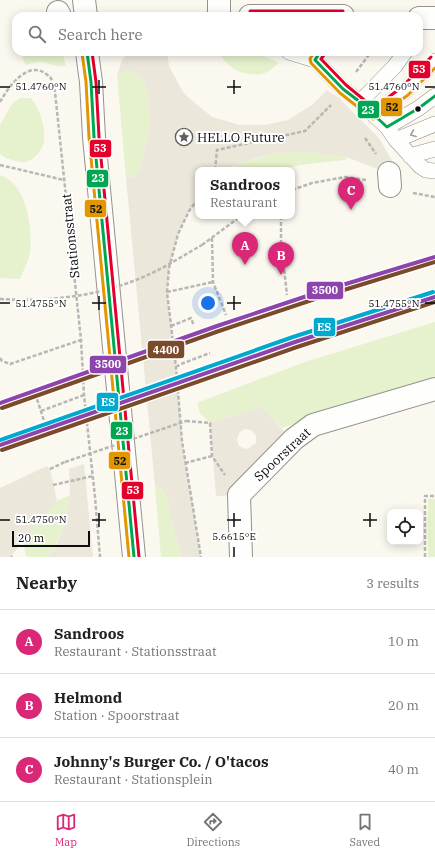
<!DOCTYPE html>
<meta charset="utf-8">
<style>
body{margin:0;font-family:"IBM Plex Serif",serif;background:#f2f2f2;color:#202124}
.controls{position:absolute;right:12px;bottom:12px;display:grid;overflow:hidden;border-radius:8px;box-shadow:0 2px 10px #0003}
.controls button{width:36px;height:36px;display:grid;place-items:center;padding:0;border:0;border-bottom:1px solid #e0e0e0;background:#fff;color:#202124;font:20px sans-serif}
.scale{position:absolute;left:12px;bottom:10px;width:78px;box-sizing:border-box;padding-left:4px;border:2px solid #0c0c0c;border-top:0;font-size:11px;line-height:14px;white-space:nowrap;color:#0c0c0c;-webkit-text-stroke:3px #fff;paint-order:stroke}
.you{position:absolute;left:208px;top:303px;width:14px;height:14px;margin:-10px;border:3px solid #fff;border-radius:50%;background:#1a73e8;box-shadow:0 0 0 6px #1a73e833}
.badge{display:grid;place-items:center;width:26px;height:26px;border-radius:50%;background:#db2777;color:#fff;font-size:13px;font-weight:700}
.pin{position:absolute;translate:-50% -33px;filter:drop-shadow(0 1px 2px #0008)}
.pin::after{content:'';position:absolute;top:21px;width:14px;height:12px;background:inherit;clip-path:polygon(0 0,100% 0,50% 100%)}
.popup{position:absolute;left:195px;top:167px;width:100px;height:52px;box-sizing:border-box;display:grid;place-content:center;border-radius:8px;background:#fff;filter:drop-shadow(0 1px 3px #0005);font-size:13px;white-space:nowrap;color:#757577}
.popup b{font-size:15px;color:#202124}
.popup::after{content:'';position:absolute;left:50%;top:100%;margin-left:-8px;border:8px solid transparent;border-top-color:#fff}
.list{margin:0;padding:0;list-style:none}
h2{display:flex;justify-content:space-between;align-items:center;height:52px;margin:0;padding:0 16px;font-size:17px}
h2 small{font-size:13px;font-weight:400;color:#757577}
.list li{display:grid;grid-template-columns:26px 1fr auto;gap:12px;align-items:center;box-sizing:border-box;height:64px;padding:0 16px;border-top:1px solid #e0e0e0}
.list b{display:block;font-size:15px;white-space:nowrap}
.list p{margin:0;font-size:13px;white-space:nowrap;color:#757577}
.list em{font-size:13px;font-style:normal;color:#757577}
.icon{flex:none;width:22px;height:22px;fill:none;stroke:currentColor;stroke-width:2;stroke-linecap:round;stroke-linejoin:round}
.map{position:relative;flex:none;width:435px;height:557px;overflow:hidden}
.search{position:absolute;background:#fff;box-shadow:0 2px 10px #0003;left:12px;right:12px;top:12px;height:44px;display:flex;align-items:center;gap:10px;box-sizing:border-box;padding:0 14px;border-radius:12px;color:#757577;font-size:15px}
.sheet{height:244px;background:#fff}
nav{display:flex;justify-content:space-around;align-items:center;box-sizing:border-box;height:56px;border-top:1px solid #e0e0e0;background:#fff;font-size:11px;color:#757577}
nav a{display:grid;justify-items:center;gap:2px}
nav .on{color:#db2777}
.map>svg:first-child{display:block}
</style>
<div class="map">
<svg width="435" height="557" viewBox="0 0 435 557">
<rect width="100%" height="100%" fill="#fbf8f0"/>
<path fill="#e5f2cd" d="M27,52H62L66,66C49,68 46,57 26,65L22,58Z
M220,52H255L279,63C274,67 268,73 261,74C245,77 224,67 220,52Z
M128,69L141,76L148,92L150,127L139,172L134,177L126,178L117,75Z
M20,98H31C40,110 46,127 44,142C43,149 34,160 26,162C19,163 6,159 0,154V125L12,104Z
M303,152L346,157L345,160L300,165L281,170H237L235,165L276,153Z
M0,175C27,183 33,229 30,253C28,262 23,271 20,279L0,278Z
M435,322V379L282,428L262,407L210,423L200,413L197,403L305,362Z
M155,486L162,489L167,498L172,523L177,543L182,557H161Z
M70,495L64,527L51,555L48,557H26L23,541L52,506L57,501Z
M428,499H435V557H428Z"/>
<path fill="#ece7db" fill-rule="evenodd" d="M129,52H167L169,66L183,92L189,98L212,117L240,125H265L288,120L312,105L327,90L339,98L379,138L402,178L346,157L303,152L276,153L254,159L235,165L227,170H198V199L189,211L178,234L169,268L167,292L176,367L182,441L201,557H182L177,543L172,523L167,498L162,489L155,486L126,178L134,177L139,172L150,127L148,92L141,76L128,70L117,75L122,60Z
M262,407L284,431L294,439L239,495L216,496L210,423ZM244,429L251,430L256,436V443L249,448L245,449L239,446L237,440L239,433Z
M84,464L93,557H48L54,550L64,527L70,495L69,469Z
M47,466L50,469L57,501L10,557H0V488Z"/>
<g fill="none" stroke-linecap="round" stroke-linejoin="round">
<defs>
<path id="service" d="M289,52L315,60L343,89L360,102L387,127L396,140L420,166L426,170L435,171
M360,102L395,66L405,52
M374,114L405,91L435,61
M387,127L419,108L435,96
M396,140L435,124
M410,156L435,149"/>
<path id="pedestrian" d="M389,173L390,186"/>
<path id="minor" d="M219,0V16
M250,16H343
M419,18H435
M241,557L239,495L294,439L313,425L435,389"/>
<path id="tertiary" d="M84,0L86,16
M58,12L60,16
M87,52L91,82L94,137L134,557"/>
</defs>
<use href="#service" stroke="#94928f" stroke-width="16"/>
<use href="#pedestrian" stroke="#94928f" stroke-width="24"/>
<use href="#minor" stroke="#94928f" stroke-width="24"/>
<use href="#tertiary" stroke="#94928f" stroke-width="24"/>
<path stroke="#b7b7b5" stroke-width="2.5" stroke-dasharray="4 2" stroke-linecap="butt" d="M356,72L371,52
M0,102C8,88 26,61 45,73C46,74 49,76 50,77C53,81 54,87 55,92L81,340L84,395L95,497L100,557
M365,138L376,154
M0,165L64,180
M215,170L217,150L305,131L331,105
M292,190L312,183L345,177L366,180
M413,193L435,197
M198,199L189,211L178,234L169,268L167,292L176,367L182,441L201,557
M281,216V242L287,295
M212,238L213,282L226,315
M202,245L241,216
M167,292L213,282
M171,326L191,318L194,326
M0,358L2,361L10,364L81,340
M176,367L181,364L210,353
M37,399L45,424
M41,411L84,395
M186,421L210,423L212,456L225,475
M185,463L212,456
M50,469L65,462
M53,485L93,476
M11,556L12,557
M425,557V496H435"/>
<use href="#service" stroke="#fefefd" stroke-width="15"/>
<use href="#pedestrian" stroke="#fefefd" stroke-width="22"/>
<use href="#minor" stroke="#fefefd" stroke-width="22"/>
<use href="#tertiary" stroke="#fefefd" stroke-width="22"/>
<path stroke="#b7b7b5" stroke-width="2.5" stroke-dasharray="4 2" stroke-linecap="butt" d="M0,299C52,302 104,296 152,273C169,265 186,254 202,245
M65,462L186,421"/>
<defs>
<path id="bus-1" d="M250,16H343
M87,52L91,82L94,137L134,557
M320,52L315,60L343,89L360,102L387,127L419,108L435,96"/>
<path id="bus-2" d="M314,52L310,59L311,63L340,93L373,119L377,118L408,95L435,68
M82,53L86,82L89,137L129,557"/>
<path id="bus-3" d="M250,11H343
M92,52L96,82L99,137L139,557
M324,55L321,59L346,85L374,108L402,87L431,57"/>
</defs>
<use href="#bus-1" stroke="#fff" stroke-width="6"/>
<use href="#bus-2" stroke="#fff" stroke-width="6"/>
<use href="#bus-3" stroke="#fff" stroke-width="6"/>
<use href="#bus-1" stroke="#00a651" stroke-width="3"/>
<use href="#bus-2" stroke="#e09701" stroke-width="3"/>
<use href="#bus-3" stroke="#e4002b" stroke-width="3"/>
<defs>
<path id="rail-1" d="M0,403L217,326L316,293L435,257
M0,445L295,342L435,297"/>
<path id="rail-2" d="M2,408L219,331L318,298L435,262
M2,450L297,347L435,302"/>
<path id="rail-3" d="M0,440L293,337L433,292"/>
</defs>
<use href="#rail-1" stroke="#fff" stroke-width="7"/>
<use href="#rail-2" stroke="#fff" stroke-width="7"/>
<use href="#rail-3" stroke="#fff" stroke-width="7"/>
<use href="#rail-1" stroke="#8e44ad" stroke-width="4"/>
<use href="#rail-2" stroke="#7a4b2a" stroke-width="4"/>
<use href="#rail-3" stroke="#00a9ce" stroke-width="4"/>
</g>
<defs><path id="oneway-chevron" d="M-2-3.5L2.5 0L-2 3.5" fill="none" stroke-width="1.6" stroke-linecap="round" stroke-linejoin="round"/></defs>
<use stroke="#9d9d9d" href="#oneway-chevron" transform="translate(413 134) rotate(158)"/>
<path fill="none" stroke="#0c0c0c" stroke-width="1.5" d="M99,80V94M234,80V94M0,87H10M92,87H106M227,87H241M425,87H435M99,296V310M234,296V310M0,303H10M92,303H106M227,303H241M425,303H435M99,513V527M234,513V527M370,513V527M0,520H10M92,520H106M227,520H241M363,520H377M234,547V557"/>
<defs>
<symbol id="sight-ring" viewBox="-11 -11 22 22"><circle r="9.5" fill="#fff" stroke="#605f5c" stroke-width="1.5"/><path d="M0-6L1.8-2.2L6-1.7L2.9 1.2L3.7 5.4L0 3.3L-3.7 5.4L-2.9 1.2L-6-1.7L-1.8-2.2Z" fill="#605f5c"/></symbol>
</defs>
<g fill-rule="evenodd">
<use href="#sight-ring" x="174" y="127" width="20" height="20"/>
</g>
<circle fill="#0c0c0c" stroke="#fff" stroke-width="1.5" cx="418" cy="109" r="3.5"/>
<g text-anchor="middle" stroke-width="4" stroke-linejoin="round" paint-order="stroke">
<g font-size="13" fill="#0c0c0c" stroke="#fff" text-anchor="start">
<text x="197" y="142">HELLO Future</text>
</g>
<g font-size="13" fill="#0c0c0c" stroke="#fff">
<text transform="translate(70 236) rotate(-96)" y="5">Stationsstraat</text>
<text transform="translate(282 454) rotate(-43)" y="5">Spoorstraat</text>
</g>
</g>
<g font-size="10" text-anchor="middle" fill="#0c0c0c" stroke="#fff" stroke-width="4" stroke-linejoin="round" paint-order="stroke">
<text x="41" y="90">51.4760°N</text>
<text x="394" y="90">51.4760°N</text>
<text x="41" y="307">51.4755°N</text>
<text x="394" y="307">51.4755°N</text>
<text x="41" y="523">51.4750°N</text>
<text x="234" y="540">5.6615°E</text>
</g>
<g stroke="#fff" stroke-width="1.5">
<rect x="408" y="60" width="23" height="19" rx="4" fill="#e4002b"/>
<rect x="380" y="97" width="23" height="20" rx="4" fill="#e09701"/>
<rect x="357" y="100" width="23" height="19" rx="4" fill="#00a651"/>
<rect x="89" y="139" width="23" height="19" rx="4" fill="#e4002b"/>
<rect x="86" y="169" width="23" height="19" rx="4" fill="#00a651"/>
<rect x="84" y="199" width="23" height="19" rx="4" fill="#e09701"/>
<rect x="306" y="281" width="38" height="19" rx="4" fill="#8e44ad"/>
<rect x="313" y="317" width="23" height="20" rx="4" fill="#00a9ce"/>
<rect x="147" y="340" width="38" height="19" rx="4" fill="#7a4b2a"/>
<rect x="89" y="355" width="38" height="19" rx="4" fill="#8e44ad"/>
<rect x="96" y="392" width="23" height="20" rx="4" fill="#00a9ce"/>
<rect x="110" y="421" width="23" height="19" rx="4" fill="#00a651"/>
<rect x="108" y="451" width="23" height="19" rx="4" fill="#e09701"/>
<rect x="121" y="481" width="23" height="19" rx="4" fill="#e4002b"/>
</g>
<g font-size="11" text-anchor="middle" font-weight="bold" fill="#fff">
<text x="419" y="73">53</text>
<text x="368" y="114">23</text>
<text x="100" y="152">53</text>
<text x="98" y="182">23</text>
<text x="325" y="294">3500</text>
<text x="324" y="331">ES</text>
<text x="166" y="354">4400</text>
<text x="108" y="368">3500</text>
<text x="108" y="406">ES</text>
<text x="122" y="435">23</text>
<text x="133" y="494">53</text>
</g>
<g font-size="11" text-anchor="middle" font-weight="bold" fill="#111">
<text x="392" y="111">52</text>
<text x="96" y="213">52</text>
<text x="120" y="465">52</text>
</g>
</svg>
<div class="controls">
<button><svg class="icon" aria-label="locate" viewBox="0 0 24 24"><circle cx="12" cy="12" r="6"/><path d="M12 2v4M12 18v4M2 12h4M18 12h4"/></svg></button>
</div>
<div class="scale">20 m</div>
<div class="you"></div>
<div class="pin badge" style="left:245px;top:265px">A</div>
<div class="popup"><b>Sandroos</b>Restaurant</div>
<div class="pin badge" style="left:281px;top:275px">B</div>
<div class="pin badge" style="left:351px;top:210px">C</div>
<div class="search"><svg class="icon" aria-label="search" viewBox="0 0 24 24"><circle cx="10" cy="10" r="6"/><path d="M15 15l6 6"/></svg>Search here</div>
</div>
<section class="sheet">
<h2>Nearby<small>3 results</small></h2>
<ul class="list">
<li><span class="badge">A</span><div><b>Sandroos</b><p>Restaurant · Stationsstraat</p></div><em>10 m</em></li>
<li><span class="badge">B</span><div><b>Helmond</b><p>Station · Spoorstraat</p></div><em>20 m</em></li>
<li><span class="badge">C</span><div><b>Johnny's Burger Co. / O'tacos</b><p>Restaurant · Stationsplein</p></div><em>40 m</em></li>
</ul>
</section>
<nav>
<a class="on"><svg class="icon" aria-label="map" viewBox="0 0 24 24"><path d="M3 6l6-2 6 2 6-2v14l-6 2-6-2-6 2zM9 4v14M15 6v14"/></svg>Map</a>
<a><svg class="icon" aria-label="directions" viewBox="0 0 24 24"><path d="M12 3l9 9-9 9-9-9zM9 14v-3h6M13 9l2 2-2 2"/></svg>Directions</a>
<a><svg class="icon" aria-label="saved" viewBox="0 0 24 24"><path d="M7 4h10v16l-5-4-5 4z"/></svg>Saved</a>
</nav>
